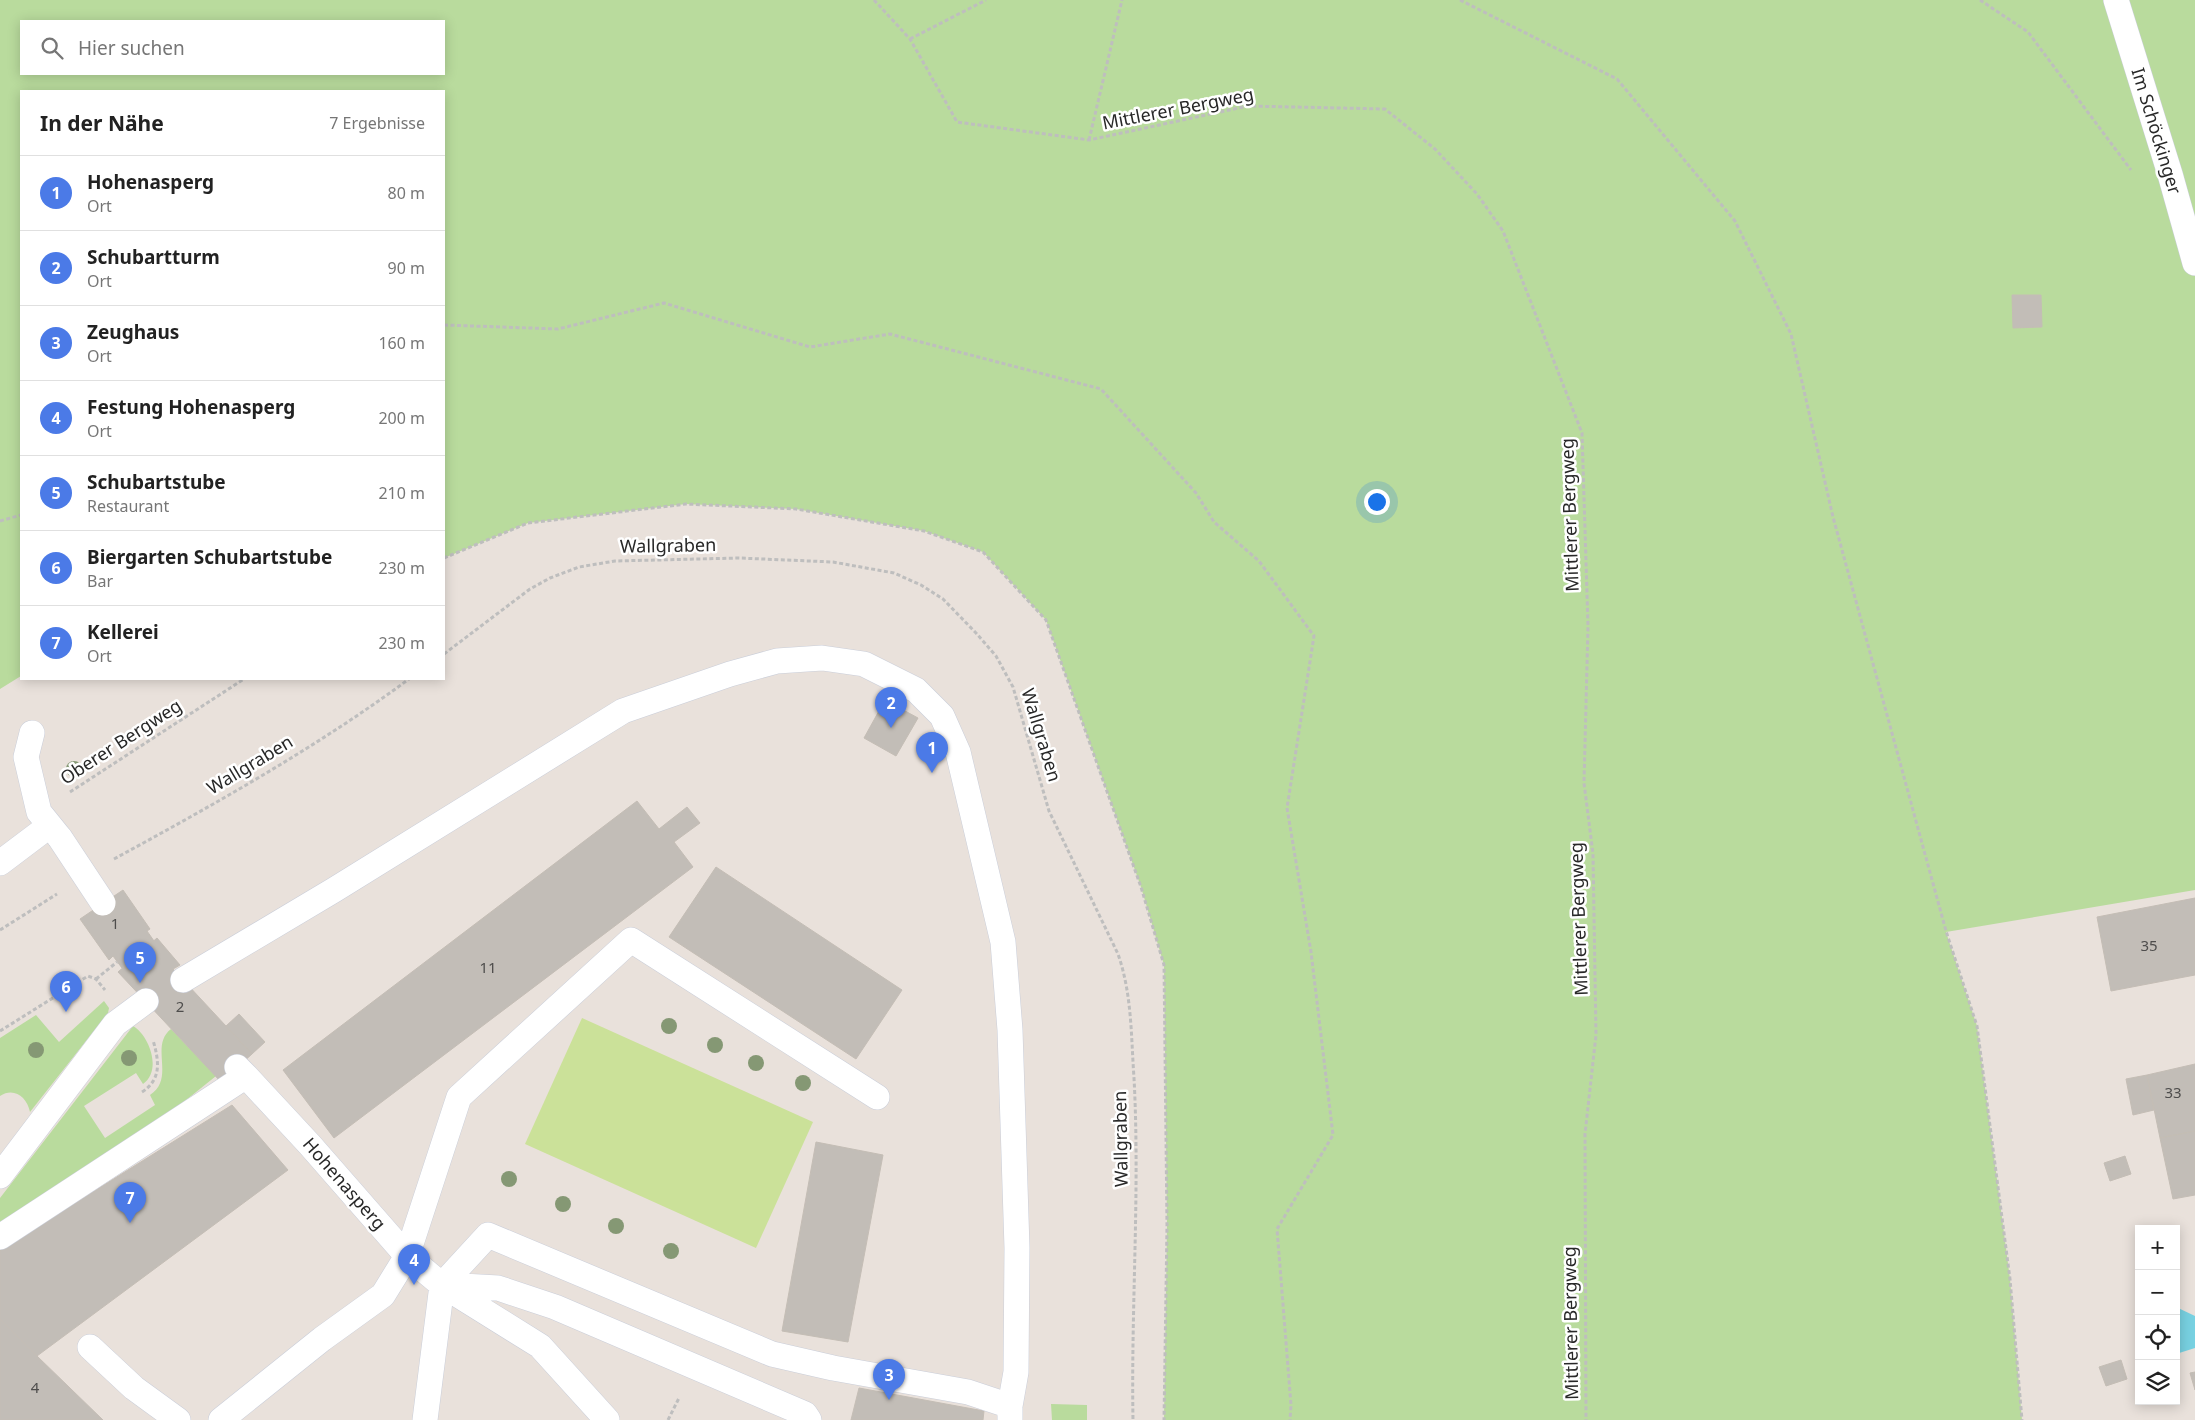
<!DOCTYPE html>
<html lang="de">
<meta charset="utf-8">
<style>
body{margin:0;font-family:"Noto Sans",sans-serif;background:#f6f6f6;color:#222}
.controls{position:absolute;right:15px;bottom:15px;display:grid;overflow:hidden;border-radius:0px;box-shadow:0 2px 12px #0003}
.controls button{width:45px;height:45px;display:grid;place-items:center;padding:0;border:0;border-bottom:1px solid #e0e0e0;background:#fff;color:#222;font:25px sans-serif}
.you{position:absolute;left:1376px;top:501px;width:18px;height:18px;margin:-12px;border:4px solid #fff;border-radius:50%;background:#1a73e8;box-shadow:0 0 0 8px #1a73e833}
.badge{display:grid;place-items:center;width:32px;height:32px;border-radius:50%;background:#4b7ae7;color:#fff;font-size:16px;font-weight:700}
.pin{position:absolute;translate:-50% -41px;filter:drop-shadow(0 1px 2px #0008)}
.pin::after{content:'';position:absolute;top:26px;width:18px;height:15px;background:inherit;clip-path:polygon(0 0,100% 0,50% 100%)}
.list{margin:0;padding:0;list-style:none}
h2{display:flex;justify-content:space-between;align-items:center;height:65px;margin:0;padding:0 20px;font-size:21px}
h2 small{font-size:16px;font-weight:400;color:#767676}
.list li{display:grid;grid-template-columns:32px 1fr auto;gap:15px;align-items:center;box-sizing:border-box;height:75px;padding:0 20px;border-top:1px solid #e0e0e0}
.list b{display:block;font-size:19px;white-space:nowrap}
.list p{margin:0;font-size:16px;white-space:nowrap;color:#767676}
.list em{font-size:16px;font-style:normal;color:#767676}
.icon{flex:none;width:28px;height:28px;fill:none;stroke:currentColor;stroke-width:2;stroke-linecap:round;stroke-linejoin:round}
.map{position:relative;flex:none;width:2195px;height:1420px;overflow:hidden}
.search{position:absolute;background:#fff;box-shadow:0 2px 12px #0003;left:20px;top:20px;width:425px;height:55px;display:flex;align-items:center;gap:12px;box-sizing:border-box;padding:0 18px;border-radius:0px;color:#767676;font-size:19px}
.panel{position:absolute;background:#fff;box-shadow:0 2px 12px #0003;left:20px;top:90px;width:425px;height:590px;border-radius:0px}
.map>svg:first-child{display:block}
</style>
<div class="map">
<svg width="2195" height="1420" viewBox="0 0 2195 1420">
<rect width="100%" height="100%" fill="#e9e1db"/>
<path fill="#b9db9d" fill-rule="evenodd" d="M0,0H2195V890L1946,932L1977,1026L2010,1279L2022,1420H1164L1167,1226L1164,965L1141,887L1046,620L983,552L924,531L796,509L686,504L528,523L444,558V91H21V676L0,689ZM21,21H444V74H21Z
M104,1001L109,1008L108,1013L30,1112C27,1097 14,1087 0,1096V1038L36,1015L59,1042Z
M133,1026C150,1036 162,1071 143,1084L136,1073L84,1106L105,1138L155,1105L150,1095C176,1078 149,1046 171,1029L216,1076L165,1117L0,1226V1198Z
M1051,1404L1087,1405V1420H1052Z"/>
<path fill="#cbe199" d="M582,1018L813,1122L756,1248L525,1144Z"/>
<path fill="#78d1e1" d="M2176,1307L2195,1316V1348L2176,1354Z"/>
<path fill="#c2bdb7" stroke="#c4bdb5" d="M2012,295H2041L2042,327L2013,328Z
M885,700L918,718L896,756L864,738Z
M637,801L659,829L687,807L700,823L674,842L693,867L334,1138L283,1070Z
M716,867L902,990L856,1059L669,937Z
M123,890L150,929L147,931L154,941L122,968L113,956L109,960L80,919Z
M2195,898V975L2111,991L2097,917Z
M157,938L180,965L173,969L252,1054L221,1082L118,972Z
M239,1014L265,1042L252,1054L226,1026Z
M2195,1064V1131L2160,1138L2147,1075Z
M2147,1075L2154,1110L2133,1115L2126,1079Z
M232,1105L288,1170L37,1356L0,1319V1250Z
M2195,1131V1195L2173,1199L2160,1138Z
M816,1142L883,1155L848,1342L782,1331Z
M2125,1156L2131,1174L2110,1181L2104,1163Z
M0,1319L37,1356L103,1420H0Z
M2121,1360L2127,1379L2106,1386L2099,1367Z
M2195,1372V1390L2190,1373Z
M859,1388L984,1411L983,1420H851Z"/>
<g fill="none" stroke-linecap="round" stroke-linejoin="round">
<defs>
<path id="lane" d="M2116,0L2170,174L2195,263
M32,733L26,757L39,812L60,838
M0,863L49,826
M183,980L334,890L623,711L730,674L777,661L822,658L864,664L916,690L942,716L958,752L1003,942L1010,1030L1017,1248L1016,1372L1010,1406V1420
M246,1076L310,1145L407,1256L442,1285L540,1346L607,1420
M0,1176L115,1024L146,1001
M0,1237L246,1076L237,1067
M444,1285L498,1288L555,1307L805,1414L809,1420
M90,1347L134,1388L178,1420
M221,1420L322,1339L383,1295L407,1256L459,1097L631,940L877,1097
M425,1420L442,1285L488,1235L772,1354L833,1368L968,1392L1010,1406"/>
</defs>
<use href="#lane" stroke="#caced9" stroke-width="26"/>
<path stroke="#bebebe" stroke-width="3" stroke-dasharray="4 2.5" stroke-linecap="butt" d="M874,0L910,39L957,122L1089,140L1248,106L1385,109L1435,149L1477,194L1503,231L1582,433L1588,626L1584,783L1593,854L1596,1035L1585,1134L1586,1420
M1460,0L1617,79L1735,221L1791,334L1833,517L1946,931L1977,1026L2010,1279L2022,1420
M1980,0L2028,32L2131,170
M910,39L986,0
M1089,140L1122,0
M444,325L558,329L664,303L810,347L890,334L1101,389L1196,493L1214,522L1259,561L1314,636L1287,808L1311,952L1333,1135L1277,1229L1291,1405L1290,1420
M0,521L21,515
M444,558L528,523L686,504L796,509L924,531L983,552L1046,620L1141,887L1164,965L1167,1226L1164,1420
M444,654L530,589L550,578L579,567L615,561L739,558L833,562L894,573L921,585L943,599L976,633L996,656L1013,687L1049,811L1118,954C1132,994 1131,1036 1134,1078C1140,1192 1131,1306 1133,1420
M70,792L244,679
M114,859C215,804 317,747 409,679
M0,930L57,894
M96,979L117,962
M0,1031L88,976L96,979L105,990
M142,1092C162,1079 159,1061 153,1040
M668,1420L679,1398"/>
<use href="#lane" stroke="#fff" stroke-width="25"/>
<defs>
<path id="lane-bridge" d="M60,838L103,903"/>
</defs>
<use href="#lane-bridge" stroke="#caced9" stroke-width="26" stroke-linecap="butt"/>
<use href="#lane-bridge" stroke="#fff" stroke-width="25"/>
</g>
<g fill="#859874">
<circle cx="74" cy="769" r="8"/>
<circle cx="669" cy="1026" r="8"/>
<circle cx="715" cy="1045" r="8"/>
<circle cx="36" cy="1050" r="8"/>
<circle cx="129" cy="1058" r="8"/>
<circle cx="756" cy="1063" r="8"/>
<circle cx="803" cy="1083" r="8"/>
<circle cx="509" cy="1179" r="8"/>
<circle cx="563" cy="1204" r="8"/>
<circle cx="616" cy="1226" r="8"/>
<circle cx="671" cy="1251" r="8"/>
</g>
<g text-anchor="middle" stroke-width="5" stroke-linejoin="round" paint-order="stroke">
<g font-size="15" fill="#4e4d4c">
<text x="115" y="929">1</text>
<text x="2149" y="951">35</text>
<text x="488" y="973">11</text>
<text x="180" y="1012">2</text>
<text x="2173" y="1098">33</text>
<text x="35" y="1393">4</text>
</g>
<g font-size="18" fill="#282828" stroke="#fff">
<text transform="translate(1178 109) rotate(-11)" y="6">Mittlerer Bergweg</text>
<text transform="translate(2156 131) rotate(73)" y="6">Im Schöckinger</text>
<text transform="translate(1570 515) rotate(-92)" y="6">Mittlerer Bergweg</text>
<text transform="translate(668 546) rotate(-1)" y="6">Wallgraben</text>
<text transform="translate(1041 735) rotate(73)" y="6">Wallgraben</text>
<text transform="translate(121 742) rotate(-33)" y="6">Oberer Bergweg</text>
<text transform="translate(250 765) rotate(-31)" y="6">Wallgraben</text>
<text transform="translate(1579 919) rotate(-92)" y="6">Mittlerer Bergweg</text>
<text transform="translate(1121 1139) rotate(-91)" y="6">Wallgraben</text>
<text transform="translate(344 1184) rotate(49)" y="6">Hohenasperg</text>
<text transform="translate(1571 1323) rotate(-91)" y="6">Mittlerer Bergweg</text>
</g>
</g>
</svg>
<div class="controls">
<button>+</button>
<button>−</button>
<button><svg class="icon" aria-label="locate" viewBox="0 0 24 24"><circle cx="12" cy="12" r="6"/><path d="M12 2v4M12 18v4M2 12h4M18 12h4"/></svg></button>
<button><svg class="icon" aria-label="layers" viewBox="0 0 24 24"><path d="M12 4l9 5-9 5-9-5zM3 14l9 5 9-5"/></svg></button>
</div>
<div class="you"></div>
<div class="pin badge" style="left:932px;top:773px">1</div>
<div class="pin badge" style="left:891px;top:728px">2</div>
<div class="pin badge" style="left:889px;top:1400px">3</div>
<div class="pin badge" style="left:414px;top:1285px">4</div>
<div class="pin badge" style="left:140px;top:983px">5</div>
<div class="pin badge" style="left:66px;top:1012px">6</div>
<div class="pin badge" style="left:130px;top:1223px">7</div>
<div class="search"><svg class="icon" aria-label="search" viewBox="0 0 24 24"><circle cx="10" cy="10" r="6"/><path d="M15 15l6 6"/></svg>Hier suchen</div>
<section class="panel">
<h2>In der Nähe<small>7 Ergebnisse</small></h2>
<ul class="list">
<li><span class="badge">1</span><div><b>Hohenasperg</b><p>Ort</p></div><em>80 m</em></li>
<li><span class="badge">2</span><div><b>Schubartturm</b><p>Ort</p></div><em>90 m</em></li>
<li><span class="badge">3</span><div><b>Zeughaus</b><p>Ort</p></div><em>160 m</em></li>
<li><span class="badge">4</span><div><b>Festung Hohenasperg</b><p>Ort</p></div><em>200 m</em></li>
<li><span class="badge">5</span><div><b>Schubartstube</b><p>Restaurant</p></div><em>210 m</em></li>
<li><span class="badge">6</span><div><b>Biergarten Schubartstube</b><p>Bar</p></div><em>230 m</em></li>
<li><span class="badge">7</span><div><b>Kellerei</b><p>Ort</p></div><em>230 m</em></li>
</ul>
</section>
</div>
